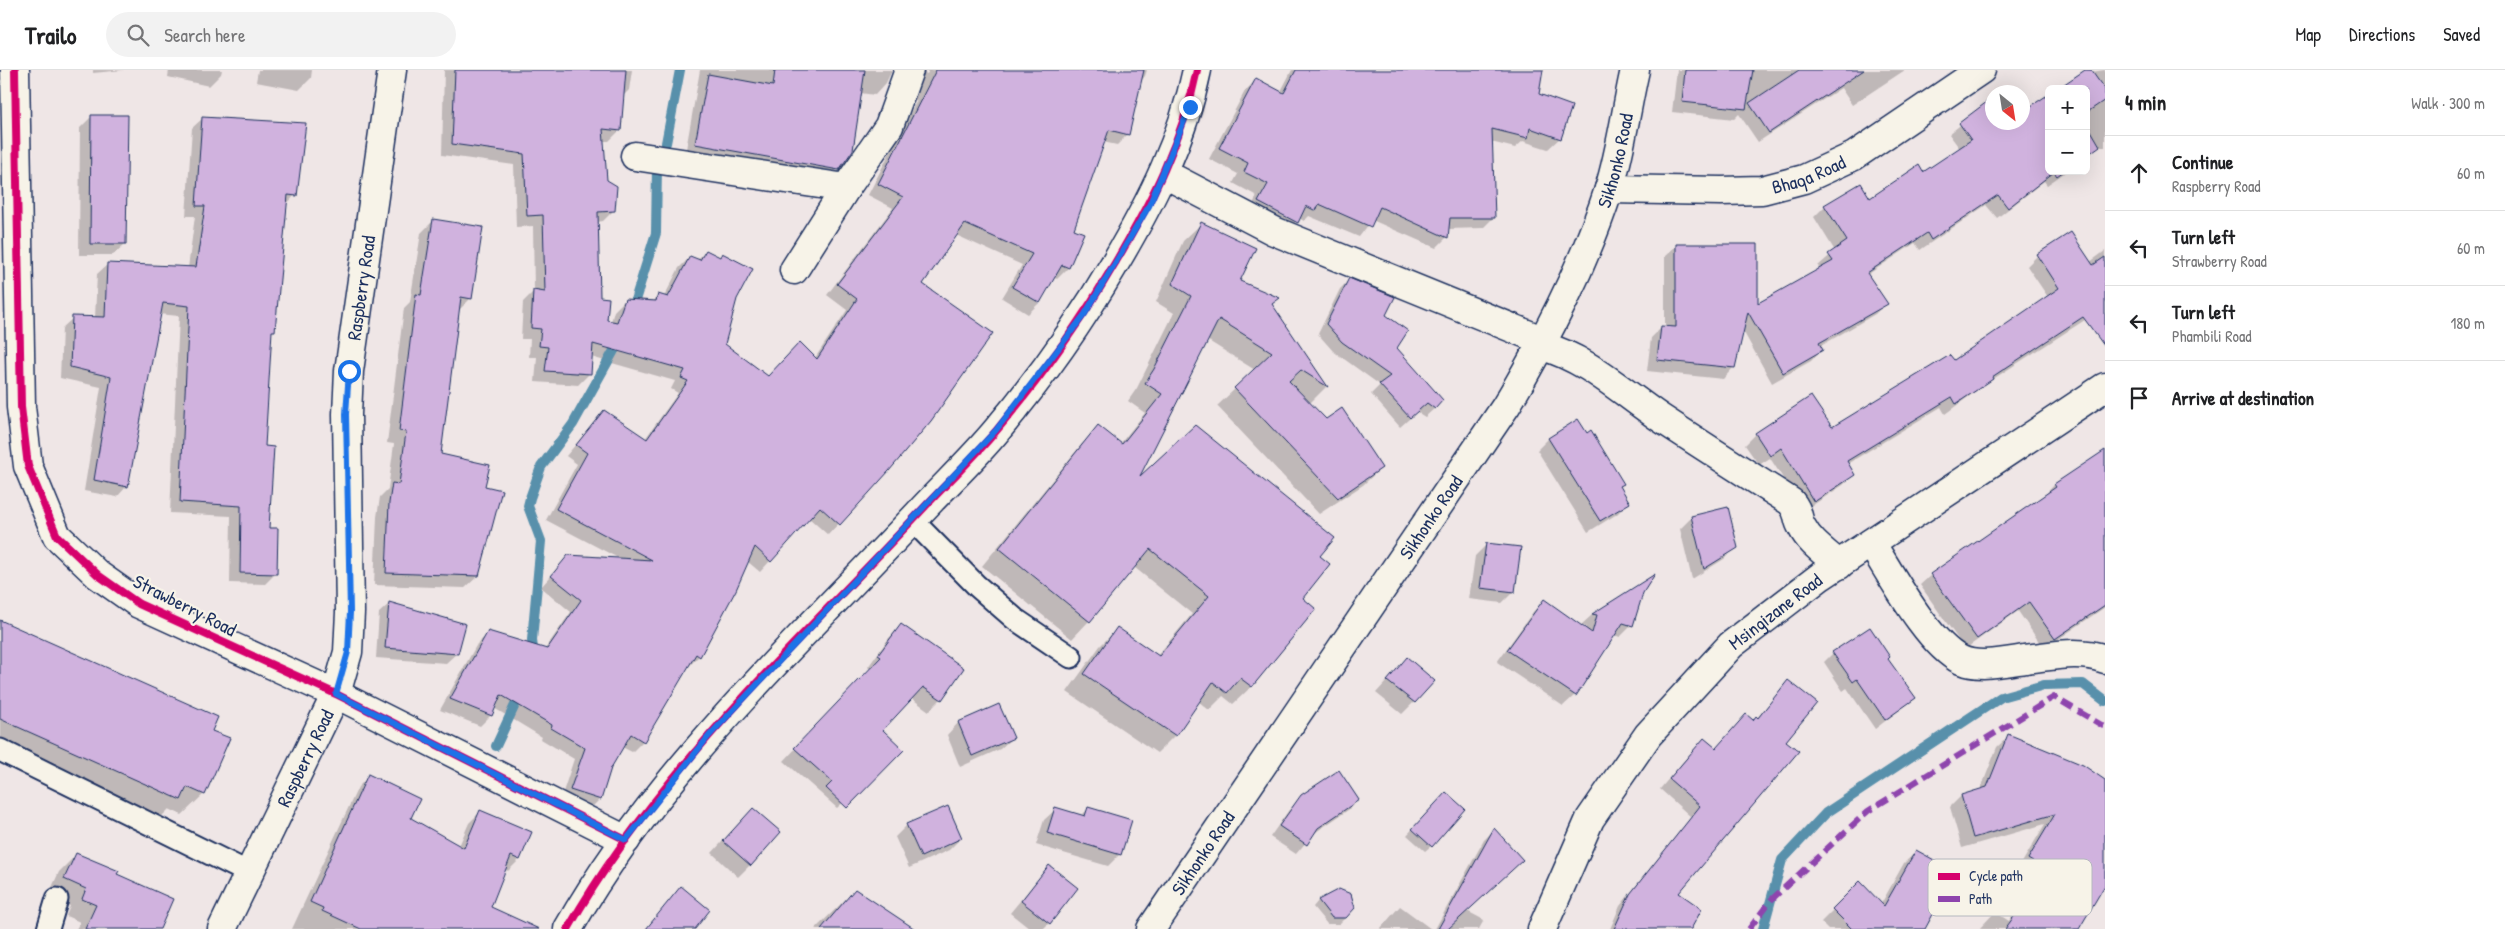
<!DOCTYPE html>
<meta charset="utf-8">
<style>
body{margin:0;font-family:"Patrick Hand",sans-serif;background:#f2f2f2;color:#202124}
.controls{position:absolute;right:15px;top:15px;display:grid;overflow:hidden;border-radius:8px;box-shadow:0 5px 20px #0002}
.controls button{width:45px;height:45px;display:grid;place-items:center;padding:0;border:0;border-bottom:1px solid #e0e0e0;background:#fff;color:#202124;font:25px sans-serif}
.compass{position:absolute;left:1985px;top:15px;width:45px;height:45px;border-radius:50%;background:#fff;box-shadow:0 5px 20px #0002;rotate:150deg}
.stop{position:absolute;width:15px;height:15px;margin:-11px;border:4px solid #1a73e8;border-radius:50%;background:#fff}
.stop.end{background:#1a73e8;border-color:#fff;box-shadow:0 1px 5px #0008}
.list{margin:0;padding:0;list-style:none}
h2{display:flex;justify-content:space-between;align-items:center;height:65px;margin:0;padding:0 20px;font-size:21px}
h2 small{font-size:16px;font-weight:400;color:#757577}
.list li{display:grid;grid-template-columns:32px 1fr auto;gap:15px;align-items:center;box-sizing:border-box;height:75px;padding:0 20px;border-top:1px solid #e0e0e0}
.list b{display:block;font-size:19px;white-space:nowrap}
.list p{margin:0;font-size:16px;white-space:nowrap;color:#757577}
.list em{font-size:16px;font-style:normal;color:#757577}
.icon{flex:none;width:28px;height:28px;fill:none;stroke:currentColor;stroke-width:2;stroke-linecap:round;stroke-linejoin:round}
.map{position:relative;flex:none;width:2105px;height:859px;overflow:hidden}
header{display:flex;align-items:center;gap:30px;box-sizing:border-box;height:70px;padding:0 25px;background:#fff;border-bottom:1px solid #e0e0e0}
header strong{font-size:24px}
nav{display:flex;gap:28px;margin-inline-start:auto;font-size:18px}
.search{width:350px;height:45px;background:#f2f2f2;display:flex;align-items:center;gap:12px;box-sizing:border-box;padding:0 18px;border-radius:28px;color:#757577;font-size:19px}
main{display:flex}
aside{flex:1;background:#fff}
.map>svg:first-child{display:block}
</style>
<header>
<strong>Trailo</strong>
<div class="search"><svg class="icon" aria-label="search" viewBox="0 0 24 24"><circle cx="10" cy="10" r="6"/><path d="M15 15l6 6"/></svg>Search here</div>
<nav><a>Map</a><a>Directions</a><a>Saved</a></nav>
</header>
<main>
<div class="map">
<svg width="2105" height="859" viewBox="0 0 2105 859">
<rect width="100%" height="100%" fill="#efe6e6"/>
<filter id="ink" filterUnits="userSpaceOnUse"><feTurbulence type="fractalNoise" baseFrequency=".02" numOctaves="2"/><feDisplacementMap in="SourceGraphic" scale="10" xChannelSelector="R" yChannelSelector="G"/><feConvolveMatrix kernelMatrix="1 2 1 2 8 2 1 2 1" color-interpolation-filters="sRGB"/></filter>
<g filter="url(#ink)">
<path fill="#0003" d="M93,0H124L93,3Z
M169,0H222L221,4L209,16L168,7Z
M258,0H312L311,8L299,20L256,12Z
M444,0H632L629,20L622,27L620,60L609,71H603L606,110L614,140L603,151L597,152L599,228L606,251L611,252L614,241L625,230L652,232L658,226L664,227L679,198L690,187L697,190L706,181L736,229L723,274L767,308L815,288L847,240L827,225L893,138L868,125L917,30L909,29V0H924L926,4L928,3L927,0H1147L1145,6L1141,11L1128,64L1117,75L1103,72L1072,160L1082,163L1068,198L1057,209L1053,207L1039,233L1028,244L1002,228L1022,195L956,165L921,215L888,400L828,465L809,448L760,502L747,491L699,586L688,597L643,671L632,682L622,677L610,697L600,729L589,740L560,731L574,689L541,669L542,667L494,638L491,645L480,656L440,640L477,574L489,563L545,579L571,542L541,517L569,486L620,489L546,450L577,394L566,386L604,341L645,369L678,323L671,319L675,311L591,287L589,304L578,315L535,312L537,287H529L530,269H521L523,232L534,221L533,156L516,157L514,95L442,85Z
M700,0H892L886,13L875,25L860,23L838,99L827,111L685,85Z
M1292,0H1542L1537,25L1560,68L1548,79L1523,71L1515,78L1491,72L1494,147L1483,158L1448,159L1447,167L1436,178L1372,150L1359,167L1309,146L1304,151L1299,148L1286,163L1248,144L1257,126L1233,113L1238,104L1209,89L1245,21L1256,10L1280,23Z
M1677,0H1905L1852,35L1841,18L1758,72L1739,44L1734,49L1672,42Z
M2087,0L2091,2L2105,0V77H2097L2086,87Z
M1992,30V52L2049,101H2067L2047,115L2044,111L1997,148L1986,135L1920,180L1915,173L1867,205L1886,233L1875,244L1819,277L1821,280L1811,291L1772,313L1743,261L1733,298L1723,309L1647,301L1651,268L1662,257H1665V186L1676,176L1757,235L1820,200L1818,196L1835,181L1814,147L1825,136L1870,130L1923,104L1960,79L1949,64Z
M92,46L125,174L113,185H79L80,58Z
M203,48L295,125L286,135L274,260L270,264L264,378L267,459L276,503L265,514L230,513L231,446L170,443L179,246L159,244L127,416L117,427L84,421L101,317L60,308L62,258L73,248H95L97,204L108,194L188,198L195,146H186L192,58Z
M434,150L471,228L458,241L440,385L484,417L478,506L465,518L374,515L377,447L380,427L388,419L394,374L387,373L404,238L410,232L421,163Z
M1201,154L1238,211L1278,228L1271,235L1326,317L1309,334L1325,351L1381,398L1363,415L1319,444L1217,336L1255,300L1207,270L1136,411L1318,486L1301,528L1315,539L1251,617L1233,634L1223,626L1209,640L1198,631L1175,665L1157,683L1067,622L1100,576L1117,559L1157,586L1192,544L1134,497L1089,551L1072,569L982,496L1081,375L1098,357L1120,374L1145,343L1128,331L1137,318L1174,243L1156,232L1183,171Z
M2071,164L2090,192L2105,181V237L1987,313L1945,344L1941,337L1847,394L1854,404L1843,415L1804,441L1770,388L1759,395L1745,375L1756,364L1811,327L1831,359L1954,292L2048,227L2027,196L2038,185Z
M1349,210L1384,245L1395,278L1435,338L1425,347L1417,342L1400,357L1371,324L1380,315L1333,281L1318,264L1340,219Z
M1548,369L1619,417L1628,433L1617,444L1588,462L1537,380Z
M2105,382V537L2044,579L2018,541L1965,579L1920,515L1931,505L2044,426L2054,415Z
M1692,447L1736,477L1724,489L1692,509L1680,459Z
M1487,474L1514,521L1502,533L1469,529L1475,486Z
M1651,508L1642,522L1632,555L1620,567L1614,565L1575,625L1563,636L1497,592L1533,542L1544,530L1585,560L1586,557L1581,555L1592,545Z
M390,533L457,583L446,593L376,588L379,543Z
M901,556L941,629L929,641L911,628L882,660L859,717L837,738L784,691L870,599L868,597L889,568Z
M0,560L211,661L204,724L182,745L169,739L158,750L0,680Z
M1833,583L1887,589L1915,628L1875,659L1847,618L1843,621L1824,592Z
M1407,589L1414,632L1402,644L1376,623Z
M1779,622L1784,671L1677,823L1690,859H1610L1620,836L1691,747L1660,719L1694,679H1716L1757,648Z
M998,636L1012,668L1000,679L960,697L947,665L958,653Z
M2009,666L2105,712V813L2077,859H1979L1995,842L2009,851L2037,812L2017,801L2045,754L1962,778L1950,737L1961,726L1980,721L1997,677Z
M369,706L410,749L459,776L469,753L480,742L519,790L508,801L505,799L489,838L519,859H292L358,717Z
M1440,729L1431,776L1425,781L1407,765Z
M1299,730H1358L1348,740L1313,764L1296,784L1270,767L1289,740Z
M1089,738L1120,784L1108,796L1036,775L1044,750L1056,739L1081,746Z
M741,751L750,795L738,807L712,783Z
M907,755L961,768L949,780L909,798L895,767Z
M1494,760L1467,841L1484,850L1479,859H1435L1484,770Z
M1916,782L1923,859H1828L1821,852L1860,813L1881,834L1904,793Z
M76,785L115,805L159,859H76L80,852L66,846L70,836L48,826L59,802Z
M1049,796V853L1043,859H1030L1010,843Z
M1339,820L1345,848L1339,854H1327L1313,837L1318,831Z
M846,829L898,859H815Z
M1400,836L1431,859H1380Z"/>
<g fill="none" stroke-linecap="round" stroke-linejoin="round">
<path stroke="#5890ab" stroke-width="10" d="M666,73L680,0
M631,243L656,163L657,96
M534,588L532,570L541,471L528,436L530,428L541,397L573,354L621,268
M496,676L521,622
M1763,859L1782,790L1826,743L2001,627L2044,615L2083,614L2105,631"/>
</g>
<path fill="#d0b2de" stroke="#1b2f5e" d="M455,0H626L621,61L603,59L607,110L617,116L615,141L598,142L600,227L609,228L607,250L617,252L625,229L656,231L658,224L668,227L690,186L700,190L706,180L720,187L722,183L753,199L737,229L725,274L768,306L800,272L817,289L857,229L837,214L903,127L878,114L936,0H1144L1129,65L1109,60L1074,159L1084,163L1069,198L1062,195L1040,233L1012,217L1032,184L965,154L923,214L993,263L931,351L889,401L840,455L820,437L771,492L755,477L736,520L700,587L696,584L644,672L631,664L611,698L601,730L570,720L585,678L551,658L552,655L501,625L492,646L450,629L488,561L547,579L581,530L551,506L568,485L652,490L556,439L587,383L576,375L604,340L647,369L688,311L681,308L685,300L593,274L591,304L545,301L548,277L539,276L541,259L531,258L533,220L545,222L543,145L527,146L524,84L452,74Z
M775,0H865L853,80L839,100L695,74L708,4L773,16Z
M1296,0H1543L1539,24L1572,36L1561,69L1530,58L1528,68L1492,59L1495,148H1450L1448,168L1380,137L1371,157L1319,134L1316,141L1306,136L1298,153L1258,132L1268,114L1244,102L1248,93L1219,78L1256,8L1284,23Z
M1685,0H1753L1746,39L1682,32Z
M1799,0H1864L1769,63L1749,33Z
M2085,0H2091L2105,20V30L2086,43V19H2057Z
M2049,24V101H2064L2057,106L2054,102L2008,138L1998,125L1931,170L1927,163L1867,203L1888,234L1819,273L1823,280L1783,303L1748,242L1735,298L1657,290L1661,256L1676,257V174H1758V233L1833,191L1828,184L1847,171L1824,135L1861,113L1870,128L1919,95L1923,102L1971,70L1959,53L1992,28V52H2022V42Z
M91,45H128L126,174H90Z
M202,47L306,53L297,126L288,125L275,261H272L265,376L274,377L269,458H278L277,504L240,503L241,436L180,432L189,236L163,233L128,417L94,410L111,307L70,297L72,246L105,247L107,193L196,197L205,136H196Z
M2086,52L2100,76L2086,86Z
M433,149L483,157L472,229L461,227L441,384L490,395L485,416L502,420L479,506L386,503L389,433L392,413L399,414L406,362L399,361L416,224L421,225Z
M1201,152L1256,178L1240,211L1280,228L1272,234L1328,317L1301,300L1289,311L1326,349L1342,338L1382,398L1338,428L1234,318L1272,282L1219,249L1140,406L1195,355L1335,468L1320,486L1330,494L1303,528L1316,539L1252,617L1240,608L1227,623L1213,612L1176,666L1084,604L1117,557L1159,586L1209,526L1150,479L1090,552L999,478L1098,355L1122,374L1162,324L1145,313L1154,299L1191,226L1172,214Z
M2071,162L2093,195L2105,187V277L2083,247L1992,307L1993,309L1956,334L1952,327L1847,391L1855,405L1814,432L1781,378L1770,386L1755,363L1811,326L1832,357L1950,285L1954,290L2059,218L2037,184Z
M1349,208L1395,227L1386,245L1408,261L1397,278L1443,330L1435,339L1427,333L1410,348L1379,314L1390,306L1342,272L1326,254Z
M1578,349L1587,363L1591,360L1624,414L1620,416L1630,433L1600,451L1548,368Z
M2105,380V535L2055,569L2029,532L1977,569L1930,504L2056,417L2054,414Z
M1728,437L1738,478L1704,499L1691,446Z
M1486,473L1521,477L1515,522L1480,518Z
M1655,504L1643,523L1633,556L1623,553L1576,626L1507,580L1544,529L1592,563L1597,545L1592,544Z
M389,532L466,554L458,584L385,578Z
M0,550L218,647L212,661L230,668L205,725L187,717L181,730L0,649Z
M901,554L964,598L942,630L923,617L883,660L904,680L847,738L826,718L832,712L794,678L881,587L878,585Z
M1870,557L1890,587L1888,589L1916,628L1885,650L1857,609L1853,612L1832,582Z
M1407,587L1435,611L1415,633L1387,611Z
M1788,610L1817,633L1786,671L1799,681L1679,823L1702,839L1691,859H1614L1630,824L1700,736L1669,709L1704,668L1716,678L1746,644L1753,650L1756,646L1758,648Z
M999,634L1014,668L972,686L958,652Z
M2008,664L2083,695L2105,710V815L2079,859H2005L2047,801L2028,789L2055,744L1973,768L1961,725L1987,717Z
M1339,700L1359,730L1318,758L1307,775L1279,756L1301,725Z
M368,704L420,729L411,748L464,778L480,740L532,762L520,790L511,786L491,837L539,859H361L322,841L323,838L310,832Z
M1446,722L1465,739L1432,777L1412,759Z
M948,736L962,768L921,787L906,754Z
M1055,737L1085,746L1088,737L1132,750L1121,785L1047,763Z
M753,738L781,762L751,796L723,771Z
M1494,758L1523,790L1448,859H1438Z
M1916,780L1956,802L1925,859H1852L1832,839L1860,811L1884,836Z
M76,783L119,801L117,804L173,829L160,859H85L96,835L82,829L86,819L64,809Z
M1049,795L1078,818L1050,854L1021,831Z
M681,816L710,840L695,859H646Z
M855,819L915,859H821Z
M1339,819L1351,824L1355,838L1346,848H1332L1318,830Z"/>
<g fill="none" stroke-linecap="round" stroke-linejoin="round">
<defs>
<path id="service" d="M912,450L977,516L1015,549L1071,587
M0,680L249,803
M48,859L57,829"/>
<g id="minor">
<path d="M15,0L21,337L28,396L57,466L98,505L139,534L336,624L626,770"/>
<path d="M635,86L846,118"/>
<path d="M1163,103L1274,161L1544,271"/>
<path id="s1" d="M1609,119L1721,121L1762,120L1804,109L1854,86L1981,0"/>
<path d="M794,200L846,118L889,56L909,0"/>
<path d="M1542,276C1586,288 1621,321 1659,347C1703,376 1747,404 1791,432C1801,444 1796,448 1802,457C1810,473 1826,483 1839,495"/>
<path d="M1871,473C1891,504 1928,574 1961,590C1981,599 2013,590 2033,588C2057,585 2082,580 2105,589"/>
<path id="s2" d="M222,859L336,624L348,582L350,542L347,344L349,301L392,0"/>
<path id="s3" d="M1151,859L1506,336C1547,267 1584,196 1609,119C1621,81 1626,39 1635,0"/>
<path id="s4" d="M1542,859L1590,749L1648,665L1731,575L1821,506L2105,317"/>
</g>
<path id="tertiary" d="M568,859C657,702 797,573 919,443C945,415 973,389 997,360C1041,308 1081,251 1115,193C1151,132 1183,69 1197,0"/>
</defs>
<use href="#service" stroke="#1b2f5e" stroke-width="25"/>
<use href="#minor" stroke="#1b2f5e" stroke-width="31"/>
<use href="#tertiary" stroke="#1b2f5e" stroke-width="31"/>
<use href="#service" stroke="#f7f3e8" stroke-width="21"/>
<use href="#minor" stroke="#f7f3e8" stroke-width="28"/>
<use href="#tertiary" stroke="#f7f3e8" stroke-width="28"/>
<path stroke="#8e44ad" stroke-width="6" stroke-dasharray="12 6" stroke-linecap="butt" d="M1749,859L1771,830L1868,741L2054,627L2105,657"/>
<defs>
<path id="cycleway" d="M15,0L21,337L28,396L57,466L98,505L139,534L336,624L626,770
M568,859C657,702 797,573 919,443C945,415 973,389 997,360C1041,308 1081,251 1115,193C1151,132 1183,69 1197,0"/>
</defs>
<use href="#cycleway" stroke="#f7f3e8" stroke-width="11"/>
<use href="#cycleway" stroke="#d6006c" stroke-width="8"/>
</g>
</g>
<g fill="none" stroke-linecap="round" stroke-linejoin="round" filter="url(#ink)">
<path stroke="#1a73e8" stroke-width="6" d="M349,301L346,344L350,542L348,582L336,624L626,770L709,666L996,360L1085,244L1149,136L1190,37"/>
</g>
<g text-anchor="middle" stroke-width="4.5" stroke-linejoin="round" paint-order="stroke">
<g font-size="19" fill="#1b2f5e" stroke="#f7f3e8">
<text dy="7" stroke="none"><textPath href="#s3" startOffset="902">Sikhonko Road</textPath></text>
<text dy="7" stroke="none"><textPath href="#s1" startOffset="202">Bhaqa Road</textPath></text>
<text dy="7" stroke="none"><textPath href="#s2" startOffset="670">Raspberry Road</textPath></text>
<text dy="7" stroke="none"><textPath href="#s3" startOffset="498">Sikhonko Road</textPath></text>
<text transform="translate(185 535) rotate(27)" y="7">Strawberry Road</text>
<text dy="7" stroke="none"><textPath href="#s4" startOffset="400">Msingizane Road</textPath></text>
<text dy="7" stroke="none"><textPath href="#s2" startOffset="190">Raspberry Road</textPath></text>
<text dy="7" stroke="none"><textPath href="#s3" startOffset="92">Sikhonko Road</textPath></text>
</g>
</g>
<rect x="1928" y="789" width="164" height="57" rx="8" fill="#f7f3e8" stroke="#b5b8bf" stroke-width="1"/>
<rect x="1938" y="803" width="22" height="7" fill="#d6006c"/>
<rect x="1938" y="826" width="22" height="6" fill="#8e44ad"/>
<g font-size="14" fill="#1b2f5e">
<text x="1969" y="811">Cycle path</text>
<text x="1969" y="834">Path</text>
</g>
</svg>
<div class="controls">
<button>+</button>
<button>−</button>
</div>
<svg class="compass" viewBox="-18 -18 36 36"><path d="M0-13l5 13h-10z" fill="#e53935"/><path d="M0 13l5-13h-10z" fill="#757577"/></svg>
<div class="stop" style="left:349px;top:301px"></div>
<div class="stop end" style="left:1190px;top:37px"></div>
</div>
<aside>
<h2>4 min<small>Walk · 300 m</small></h2>
<ul class="list">
<li><svg class="icon" aria-label="ahead" viewBox="0 0 24 24"><path d="M12 20V5M6 11l6-6 6 6"/></svg><div><b>Continue</b><p>Raspberry Road</p></div><em>60 m</em></li>
<li><svg class="icon" aria-label="left" viewBox="0 0 24 24"><path d="M17 20v-9H6M10 6l-5 5 5 5"/></svg><div><b>Turn left</b><p>Strawberry Road</p></div><em>60 m</em></li>
<li><svg class="icon" aria-label="left" viewBox="0 0 24 24"><path d="M17 20v-9H6M10 6l-5 5 5 5"/></svg><div><b>Turn left</b><p>Phambili Road</p></div><em>180 m</em></li>
<li><svg class="icon" aria-label="arrive" viewBox="0 0 24 24"><path d="M6 21V4h12l-3 4 3 4H6"/></svg><div><b>Arrive at destination</b></div></li>
</ul>
</aside>
</main>
